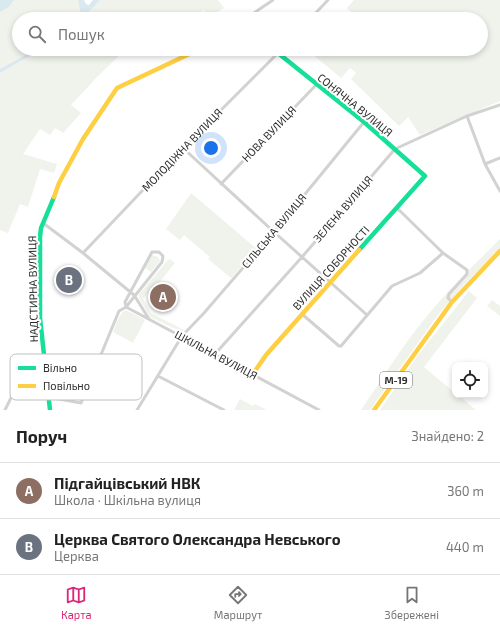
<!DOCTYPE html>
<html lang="uk">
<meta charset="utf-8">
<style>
body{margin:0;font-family:"Exo 2",sans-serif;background:#f2f2f2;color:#222}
.controls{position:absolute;right:12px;bottom:12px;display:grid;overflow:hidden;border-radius:8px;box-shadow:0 2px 6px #0003}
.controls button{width:36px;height:36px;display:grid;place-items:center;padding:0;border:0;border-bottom:1px solid #e0e0e0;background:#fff;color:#222;font:20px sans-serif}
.you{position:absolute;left:211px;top:148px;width:14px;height:14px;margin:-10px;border:3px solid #fff;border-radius:50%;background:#1a73e8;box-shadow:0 0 0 6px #1a73e833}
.badge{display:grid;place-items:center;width:26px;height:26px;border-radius:50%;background:#db2777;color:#fff;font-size:13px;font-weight:700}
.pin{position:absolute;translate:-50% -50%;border:2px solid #fff;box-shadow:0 1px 4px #0006}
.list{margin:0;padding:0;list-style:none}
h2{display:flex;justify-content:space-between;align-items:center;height:52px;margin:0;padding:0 16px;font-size:17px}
h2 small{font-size:13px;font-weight:400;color:#767676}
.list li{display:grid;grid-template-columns:26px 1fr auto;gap:12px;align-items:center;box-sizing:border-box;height:56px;padding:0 16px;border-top:1px solid #e0e0e0}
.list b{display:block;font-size:15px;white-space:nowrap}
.list p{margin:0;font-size:13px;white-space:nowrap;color:#767676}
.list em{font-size:13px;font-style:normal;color:#767676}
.icon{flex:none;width:22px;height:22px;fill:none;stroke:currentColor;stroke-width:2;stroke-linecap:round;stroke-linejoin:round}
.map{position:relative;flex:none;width:500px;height:410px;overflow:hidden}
.search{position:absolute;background:#fff;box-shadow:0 2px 6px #0003;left:12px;right:12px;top:12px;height:44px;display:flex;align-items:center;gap:10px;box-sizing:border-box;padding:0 14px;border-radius:22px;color:#767676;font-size:15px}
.sheet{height:164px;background:#fff}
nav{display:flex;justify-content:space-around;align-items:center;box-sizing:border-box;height:56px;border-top:1px solid #e0e0e0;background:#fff;font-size:11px;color:#767676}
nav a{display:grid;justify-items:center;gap:2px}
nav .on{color:#db2777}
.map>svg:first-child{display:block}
</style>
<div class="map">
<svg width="500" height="410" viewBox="0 0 500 410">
<rect width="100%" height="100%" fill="#fff"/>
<path fill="#f0f3ec" d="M14,0H78L81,15L77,19H19V49H36L0,69V12L9,7Z
M100,0H218L224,8L211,16L203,10L197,17L199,19H82Z
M354,0H500V101L420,135L408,117L399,126L351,79L356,73L350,68L341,78L311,53L315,49H348L351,52L354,49H481V19H349L353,14L347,8Z
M42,49H126L98,76L71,105L81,113L63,133L55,128L50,135L40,129L23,154L57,164L54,173L40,169L28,207L20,204L8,233L0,230V73Z
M191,193L257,249L231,278L208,259L210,257L184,235L180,240L166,229Z
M500,239V248L462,287L438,315L370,410H361C384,376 405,341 432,310C453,285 477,262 500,239Z
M152,255L158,257L160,261L151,272L145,268Z
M170,259L175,263L158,284L156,283L143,299L151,313L184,330L182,332L150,317L139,298V294L168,260Z
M469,291L477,298L424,367L455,393V395H458L476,410H380L418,355Z
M492,300L500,306V316L487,306Z
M126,310L145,320L133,343L113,332C116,325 119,313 126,310Z
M240,399L253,406L255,404L267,410H234Z"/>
<path fill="#dae8ef" d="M0,0H14L9,7L0,12Z
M78,0H84L86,4L89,5L93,0H100L82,19H77L81,15Z
M36,49H42L0,73V69Z"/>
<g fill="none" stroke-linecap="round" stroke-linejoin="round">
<path stroke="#d2d2d2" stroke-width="3" d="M245,19L273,0
M310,19L328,0
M467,116L485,164L500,191
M183,148L274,232L367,315
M485,164L500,158
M221,184L316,85
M397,208L443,253L467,270V274L449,294L448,298L452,302
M43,223L83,253L134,295L149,319
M83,253L183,148L282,49
M126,307L319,410
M302,314L339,346H341L392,286L420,273L443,253
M215,354L302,257L395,149L467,116L500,105
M158,376L224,410
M18,383L47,386
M48,397L81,403L119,311L126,307L162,262L163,256L159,252H152L125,302L126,307
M5,410L29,361
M137,410L182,336L204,313L274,232L364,122"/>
<path stroke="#16e098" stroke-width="4.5" d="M273,49L364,122L425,176L359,250
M50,410L40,318V237L41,228L54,197"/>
<path stroke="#ffcf43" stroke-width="4.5" d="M54,197L59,183L83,139L117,88L200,49
M253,374L266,355L359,250
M374,410L452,302L500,251"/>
</g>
<g text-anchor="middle" stroke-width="4" stroke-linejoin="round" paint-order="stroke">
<rect fill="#fff" stroke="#6c6c6c" stroke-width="1" x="380" y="372" width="32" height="16" rx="3"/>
<g font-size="10" font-weight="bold" fill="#2d2d2d">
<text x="396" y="384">М-19</text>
</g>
<g font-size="11" fill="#2d2d2d" stroke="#fff">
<text transform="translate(355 105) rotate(39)" y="4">СОНЯЧНА ВУЛИЦЯ</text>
<text transform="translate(269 134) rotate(-46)" y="4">НОВА ВУЛИЦЯ</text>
<text transform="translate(182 150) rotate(-46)" y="4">МОЛОДІЖНА ВУЛИЦЯ</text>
<text transform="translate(343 209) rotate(-49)" y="4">ЗЕЛЕНА ВУЛИЦЯ</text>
<text transform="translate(274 231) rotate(-50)" y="4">СІЛЬСЬКА ВУЛИЦЯ</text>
<text transform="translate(331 268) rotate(-48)" y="4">ВУЛИЦЯ СОБОРНОСТІ</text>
<text transform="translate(33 289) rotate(-91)" y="4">НАДСТИРНА ВУЛИЦЯ</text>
<text transform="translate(216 355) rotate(28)" y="4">ШКІЛЬНА ВУЛИЦЯ</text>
</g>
</g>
<rect x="10" y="354" width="132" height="46" rx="6" fill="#fff" stroke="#c0c0c0" stroke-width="1"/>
<rect x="18" y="366" width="18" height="4" fill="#16e098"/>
<rect x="18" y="384" width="18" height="4" fill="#ffcf43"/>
<g font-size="11" fill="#2d2d2d">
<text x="43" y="372">Вільно</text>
<text x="43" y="390">Повільно</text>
</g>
</svg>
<div class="controls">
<button><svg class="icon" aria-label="locate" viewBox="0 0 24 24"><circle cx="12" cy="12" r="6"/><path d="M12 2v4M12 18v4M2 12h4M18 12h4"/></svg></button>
</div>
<div class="you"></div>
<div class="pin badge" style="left:163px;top:297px;background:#8d6e63">A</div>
<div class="pin badge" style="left:69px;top:280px;background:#6b7280">B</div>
<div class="search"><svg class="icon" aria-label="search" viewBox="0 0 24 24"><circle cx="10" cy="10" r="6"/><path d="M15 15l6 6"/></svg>Пошук</div>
</div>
<section class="sheet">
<h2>Поруч<small>Знайдено: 2</small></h2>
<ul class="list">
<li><span class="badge" style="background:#8d6e63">A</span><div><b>Підгайцівський НВК</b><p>Школа · Шкільна вулиця</p></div><em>360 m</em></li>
<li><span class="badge" style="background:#6b7280">B</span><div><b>Церква Святого Олександра Невського</b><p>Церква</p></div><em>440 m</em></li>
</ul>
</section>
<nav>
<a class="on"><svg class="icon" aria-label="map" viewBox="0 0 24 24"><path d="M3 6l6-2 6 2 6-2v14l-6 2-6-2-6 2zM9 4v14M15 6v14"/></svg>Карта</a>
<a><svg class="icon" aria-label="directions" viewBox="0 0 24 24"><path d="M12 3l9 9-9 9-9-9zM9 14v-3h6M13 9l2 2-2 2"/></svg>Маршрут</a>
<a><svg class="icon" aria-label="saved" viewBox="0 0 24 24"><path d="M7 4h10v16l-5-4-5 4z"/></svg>Збережені</a>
</nav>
